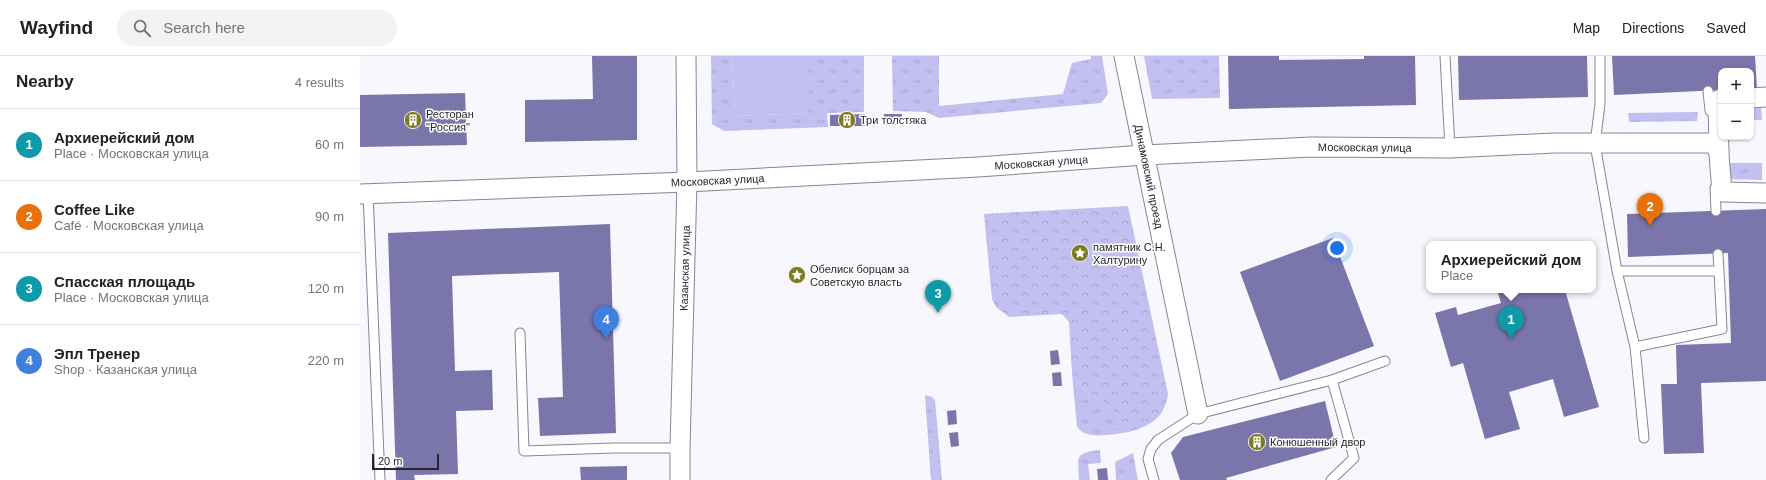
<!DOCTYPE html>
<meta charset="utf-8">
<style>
body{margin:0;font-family:Helvetica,sans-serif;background:#f2f2f2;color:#202124}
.controls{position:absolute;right:12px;top:12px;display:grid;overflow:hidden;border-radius:8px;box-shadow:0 1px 3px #0004}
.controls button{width:36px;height:36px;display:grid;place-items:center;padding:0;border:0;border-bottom:1px solid #e0e0e0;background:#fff;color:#202124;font:20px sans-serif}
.scale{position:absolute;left:12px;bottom:10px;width:67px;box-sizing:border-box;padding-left:4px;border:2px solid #26262b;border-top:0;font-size:11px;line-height:14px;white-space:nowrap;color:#26262b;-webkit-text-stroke:3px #fff;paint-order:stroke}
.you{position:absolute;left:977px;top:192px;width:14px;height:14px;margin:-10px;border:3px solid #fff;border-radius:50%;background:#1a73e8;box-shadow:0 0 0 6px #1a73e833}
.badge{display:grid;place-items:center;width:26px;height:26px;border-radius:50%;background:#1a73e8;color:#fff;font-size:13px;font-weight:700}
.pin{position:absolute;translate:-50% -33px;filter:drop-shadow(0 1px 2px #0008)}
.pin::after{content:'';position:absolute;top:21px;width:14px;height:12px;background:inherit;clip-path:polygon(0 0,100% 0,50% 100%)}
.popup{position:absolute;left:1066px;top:185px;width:170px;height:52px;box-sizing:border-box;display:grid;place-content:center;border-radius:8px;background:#fff;filter:drop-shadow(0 1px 3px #0005);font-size:13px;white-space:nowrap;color:#757577}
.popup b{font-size:15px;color:#202124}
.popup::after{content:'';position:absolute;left:50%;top:100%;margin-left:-8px;border:8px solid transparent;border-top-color:#fff}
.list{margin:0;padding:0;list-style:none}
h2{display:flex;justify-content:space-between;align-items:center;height:52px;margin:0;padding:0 16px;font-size:17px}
h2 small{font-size:13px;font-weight:400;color:#757577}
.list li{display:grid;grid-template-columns:26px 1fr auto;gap:12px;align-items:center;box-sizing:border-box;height:72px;padding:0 16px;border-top:1px solid #e0e0e0}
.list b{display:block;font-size:15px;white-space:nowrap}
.list p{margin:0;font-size:13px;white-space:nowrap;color:#757577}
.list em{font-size:13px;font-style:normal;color:#757577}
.icon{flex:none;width:22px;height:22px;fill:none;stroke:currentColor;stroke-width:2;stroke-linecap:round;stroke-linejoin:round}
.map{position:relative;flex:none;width:1406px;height:424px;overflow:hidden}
header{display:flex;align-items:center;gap:24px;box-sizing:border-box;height:56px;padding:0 20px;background:#fff;border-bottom:1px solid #e0e0e0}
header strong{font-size:19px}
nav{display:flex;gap:22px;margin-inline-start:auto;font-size:14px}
.search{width:280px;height:36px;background:#f2f2f2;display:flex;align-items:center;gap:10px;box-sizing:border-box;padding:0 14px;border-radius:22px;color:#757577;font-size:15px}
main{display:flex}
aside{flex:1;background:#fff}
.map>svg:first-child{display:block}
</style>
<header>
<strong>Wayfind</strong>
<div class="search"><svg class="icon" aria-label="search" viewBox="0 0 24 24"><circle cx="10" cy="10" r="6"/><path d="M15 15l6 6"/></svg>Search here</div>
<nav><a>Map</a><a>Directions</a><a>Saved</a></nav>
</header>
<main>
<aside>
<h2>Nearby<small>4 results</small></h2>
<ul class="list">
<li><span class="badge" style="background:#0f9aa8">1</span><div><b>Архиерейский дом</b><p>Place · Московская улица</p></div><em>60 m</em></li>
<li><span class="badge" style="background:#e8710a">2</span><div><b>Coffee Like</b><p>Café · Московская улица</p></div><em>90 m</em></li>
<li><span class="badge" style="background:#0f9aa8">3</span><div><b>Спасская площадь</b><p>Place · Московская улица</p></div><em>120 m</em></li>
<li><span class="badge" style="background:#3f7fe0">4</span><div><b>Эпл Тренер</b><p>Shop · Казанская улица</p></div><em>220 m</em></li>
</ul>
</aside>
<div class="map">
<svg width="1406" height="424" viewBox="0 0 1406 424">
<defs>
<pattern id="grass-tufts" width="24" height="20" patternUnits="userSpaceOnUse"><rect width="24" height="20" fill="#c2bff1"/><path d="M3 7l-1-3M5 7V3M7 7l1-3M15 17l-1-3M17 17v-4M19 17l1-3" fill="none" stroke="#a7a4cf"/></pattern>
<pattern id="forest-crowns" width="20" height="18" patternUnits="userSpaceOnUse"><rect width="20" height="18" fill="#c2bff1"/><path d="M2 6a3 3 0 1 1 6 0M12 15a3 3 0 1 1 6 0" fill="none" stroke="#a7a4cf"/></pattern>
</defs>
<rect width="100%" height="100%" fill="#f7f7fd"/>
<path fill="url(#grass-tufts)" d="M351,0H372L375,60L449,57V0H504V56L467,57L468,71L364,75L352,68Z
M532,0H579V50L703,38L712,7L731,3V0H742L748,38L741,47L579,62L566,56L533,55Z
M784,0H859L860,42L792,43Z
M1391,48H1401L1402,64H1391Z
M1338,56L1337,65L1269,66L1268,57Z
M1364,107H1402V124L1365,123Z
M712,317L726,335L750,351L759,364L756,378C742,379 727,383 717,371Z
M565,339L572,341L575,344L582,424H571Z
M740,394L741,407L728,408L730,424H719C718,400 714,397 740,394Z
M773,397L778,424H756L755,406Z"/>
<path fill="url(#forest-crowns)" d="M768,150L808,338C807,343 806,349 803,354C795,370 773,376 756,378L759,364L750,351L726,335L712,317L709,266L702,258L649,261L636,251L632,243L624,158Z"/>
<path fill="#c2bff1" d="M372,0H449V57L375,60Z"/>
<path fill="#7a75aa" d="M232,0H277V84L165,86V44L233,43Z
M868,0H919V4L1004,3V0H1055L1056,49L869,53Z
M1098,0H1227L1228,41L1099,44Z
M1252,0H1395L1397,33H1391V15H1361V34L1254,39Z
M105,37L107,89L0,91V39Z
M505,58V70H470V59Z
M524,58H542V69H524Z
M1406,153V325L1341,327L1344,397L1304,398L1301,328H1317L1316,289L1371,287L1368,197L1268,201L1267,158Z
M250,168L256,377L180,380L178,342L203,341L199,216L92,220L95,315L132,314L133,354L96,355L98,418L54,419L55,424H36L28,177Z
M973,182L1014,290L920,325L880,216Z
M1137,234H1173L1174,236L1180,234H1205L1239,351L1204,361L1193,323L1149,336L1160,373L1125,383L1103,307L1091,311L1075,257L1096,251L1098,259L1141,247Z
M698,294L700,308L691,309L690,295Z
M701,316L702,330H693L692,317Z
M965,345L976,391L866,422L867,424H820L811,397L823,381Z
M596,354L597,368L588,369L587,355Z
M598,376L599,390L591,391L589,377Z
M267,410V424H221L220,411Z
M747,412L748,424H738L737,413Z"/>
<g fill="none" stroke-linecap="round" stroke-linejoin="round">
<defs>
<path id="lane" d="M1085,0L1090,92
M1240,0V48L1235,88L1257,215L1275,291L1284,382
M1348,35L1350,55
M1355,132L1356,155
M8,137L20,424
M1358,198L1359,215
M1257,215H1359L1362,273L1275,291
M160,277L164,395L254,392H320
M794,424L788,403L791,393L798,384L838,358L972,324L1025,305
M971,424L994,402L972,324"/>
<g id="street">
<path id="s1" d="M764,0L838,358"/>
<path d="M1391,42L1406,41"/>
<path d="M1361,43L1358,44L1359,99L1362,136L1406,137"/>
<path id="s2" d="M0,138L327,126L618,111L784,99L951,91L1090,92L1194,87H1353L1359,96"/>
<path id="s3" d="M320,424V392L327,126L326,0"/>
</g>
</defs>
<use href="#lane" stroke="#878694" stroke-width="11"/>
<use href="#street" stroke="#878694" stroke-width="21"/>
<use href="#lane" stroke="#fff" stroke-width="9"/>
<use href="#street" stroke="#fff" stroke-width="19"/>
</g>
<defs>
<symbol id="building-disc" viewBox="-11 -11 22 22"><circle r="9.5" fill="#7e7b22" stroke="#fff"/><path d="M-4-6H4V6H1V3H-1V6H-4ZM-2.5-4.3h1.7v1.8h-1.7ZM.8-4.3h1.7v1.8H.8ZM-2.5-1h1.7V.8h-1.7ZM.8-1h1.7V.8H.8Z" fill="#fff"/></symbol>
<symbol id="sight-disc" viewBox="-11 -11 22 22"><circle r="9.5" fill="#7e7b22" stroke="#fff"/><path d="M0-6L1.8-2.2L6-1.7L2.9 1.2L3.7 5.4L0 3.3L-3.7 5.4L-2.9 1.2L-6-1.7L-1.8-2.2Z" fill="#fff"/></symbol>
</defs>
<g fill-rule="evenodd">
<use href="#building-disc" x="43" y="54" width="20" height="20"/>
<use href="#building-disc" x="477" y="54" width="20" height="20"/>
<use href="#sight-disc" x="710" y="187" width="20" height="20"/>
<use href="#sight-disc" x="427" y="209" width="20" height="20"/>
<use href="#building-disc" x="887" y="376" width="20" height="20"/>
</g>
<g text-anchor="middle" stroke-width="3" stroke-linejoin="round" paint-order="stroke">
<g font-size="11" fill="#26262b" stroke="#fff" text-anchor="start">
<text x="66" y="62">Ресторан<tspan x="66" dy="13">"Россия"</tspan></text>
<text x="500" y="68">Три толстяка</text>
<text x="733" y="195">памятник С.Н.<tspan x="733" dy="13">Халтурину</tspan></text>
<text x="450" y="217">Обелиск борцам за<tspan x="450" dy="13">Советскую власть</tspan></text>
<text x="910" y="390">Конюшенный двор</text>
</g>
<g font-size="11" fill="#26262b" stroke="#fff">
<text dy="4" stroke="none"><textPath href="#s2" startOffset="1006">Московская улица</textPath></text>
<text dy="4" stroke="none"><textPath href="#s2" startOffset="682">Московская улица</textPath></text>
<text dy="4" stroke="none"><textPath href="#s1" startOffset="123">Динамовский проезд</textPath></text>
<text dy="4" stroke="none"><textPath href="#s2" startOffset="358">Московская улица</textPath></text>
<text dy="4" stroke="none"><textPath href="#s3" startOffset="212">Казанская улица</textPath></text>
</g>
</g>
</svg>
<div class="controls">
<button>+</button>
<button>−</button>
</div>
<div class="scale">20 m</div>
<div class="you"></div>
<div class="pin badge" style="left:1151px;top:283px;background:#0f9aa8">1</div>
<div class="popup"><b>Архиерейский дом</b>Place</div>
<div class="pin badge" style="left:1290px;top:170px;background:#e8710a">2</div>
<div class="pin badge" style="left:578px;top:257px;background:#0f9aa8">3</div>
<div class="pin badge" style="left:246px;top:283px;background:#3f7fe0">4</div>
</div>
</main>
